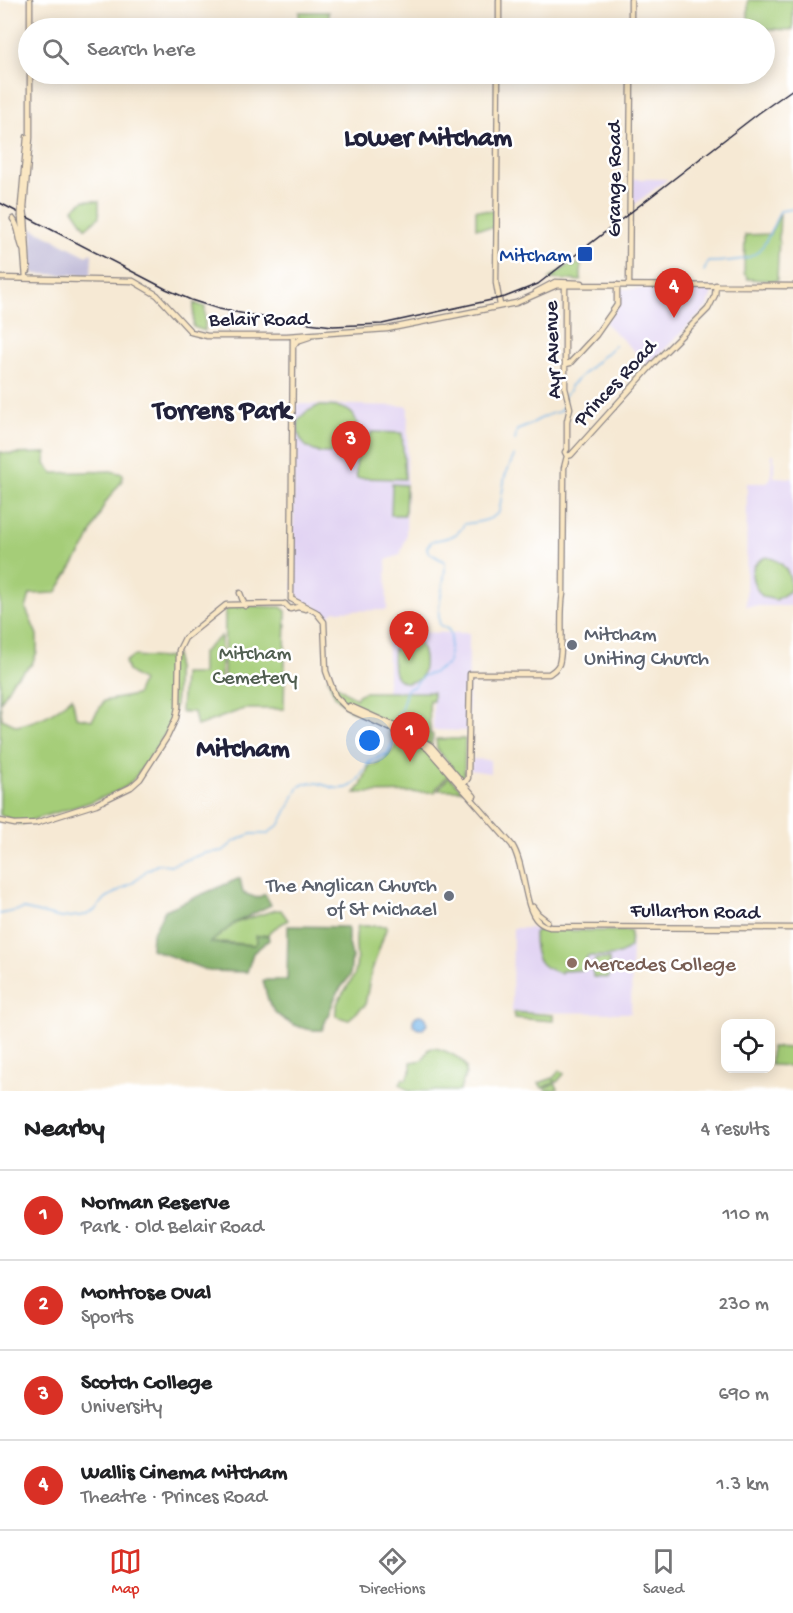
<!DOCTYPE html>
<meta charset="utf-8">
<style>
body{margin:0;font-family:"Gochi Hand",sans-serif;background:#f2f2f2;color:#202124}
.controls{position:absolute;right:18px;bottom:18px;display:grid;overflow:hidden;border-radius:12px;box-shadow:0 3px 15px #0003}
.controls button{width:54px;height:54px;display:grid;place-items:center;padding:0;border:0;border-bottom:2px solid #e0e0e0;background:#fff;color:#202124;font:30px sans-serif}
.you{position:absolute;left:370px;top:741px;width:21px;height:21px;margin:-15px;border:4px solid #fff;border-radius:50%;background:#1a73e8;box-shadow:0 0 0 9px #1a73e833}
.badge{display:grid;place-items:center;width:39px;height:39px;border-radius:50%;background:#d93025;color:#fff;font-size:20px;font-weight:700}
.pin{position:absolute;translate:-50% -50px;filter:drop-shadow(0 2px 3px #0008)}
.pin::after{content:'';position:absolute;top:32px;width:21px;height:18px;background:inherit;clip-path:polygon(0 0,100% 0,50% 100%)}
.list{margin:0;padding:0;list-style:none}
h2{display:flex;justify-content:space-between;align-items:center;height:78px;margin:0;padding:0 24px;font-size:26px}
h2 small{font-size:20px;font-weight:400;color:#757577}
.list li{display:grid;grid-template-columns:39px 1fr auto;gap:18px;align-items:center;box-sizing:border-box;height:90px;padding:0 24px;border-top:2px solid #e0e0e0}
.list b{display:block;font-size:22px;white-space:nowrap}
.list p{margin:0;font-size:20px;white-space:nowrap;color:#757577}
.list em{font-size:20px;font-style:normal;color:#757577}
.icon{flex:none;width:33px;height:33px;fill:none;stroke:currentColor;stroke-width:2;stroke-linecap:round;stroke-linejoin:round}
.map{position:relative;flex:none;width:793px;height:1091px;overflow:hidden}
.search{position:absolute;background:#fff;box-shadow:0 3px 15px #0003;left:18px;right:18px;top:18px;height:66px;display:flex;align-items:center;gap:15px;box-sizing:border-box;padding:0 21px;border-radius:33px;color:#757577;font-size:22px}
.sheet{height:438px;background:#fff}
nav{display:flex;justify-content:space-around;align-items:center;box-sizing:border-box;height:84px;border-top:2px solid #e0e0e0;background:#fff;font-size:16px;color:#757577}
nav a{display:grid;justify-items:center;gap:3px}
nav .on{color:#d93025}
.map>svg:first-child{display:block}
</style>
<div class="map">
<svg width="793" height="1091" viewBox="0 0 793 1091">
<rect width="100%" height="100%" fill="#fff"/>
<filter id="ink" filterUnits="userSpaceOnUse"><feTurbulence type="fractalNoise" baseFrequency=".0167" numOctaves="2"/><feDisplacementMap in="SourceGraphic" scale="12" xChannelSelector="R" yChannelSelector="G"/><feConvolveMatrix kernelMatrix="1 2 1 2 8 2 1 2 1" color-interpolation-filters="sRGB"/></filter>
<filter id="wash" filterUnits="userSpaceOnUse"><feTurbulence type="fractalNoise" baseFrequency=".008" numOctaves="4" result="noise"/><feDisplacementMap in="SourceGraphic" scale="24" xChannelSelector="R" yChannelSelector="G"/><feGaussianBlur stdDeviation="1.35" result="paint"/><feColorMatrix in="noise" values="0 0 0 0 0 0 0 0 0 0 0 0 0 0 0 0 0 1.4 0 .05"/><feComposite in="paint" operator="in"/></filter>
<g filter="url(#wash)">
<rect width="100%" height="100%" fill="#f6e9d4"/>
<path fill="#e2d4f3" d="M633,179H668L632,206Z
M713,288L708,306L649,365L605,323L618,304L619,289Z
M297,404L408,406L406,537L400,555L386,560L387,610L334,611L326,618L315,606L303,602L293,591L295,406Z
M772,454H774V477L793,478V606H746L747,483H766L771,478Z
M388,632L469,633L468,731L433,730V692H387L388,685Z
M472,759L490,760V773L470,770Z
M513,928L632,930L631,1013L512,1012Z"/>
<path fill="#c5c0da" d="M32,228L87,256L90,253L92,254L91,275L35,274L32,270Z"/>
<path fill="#a5cd78" stroke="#64785a" stroke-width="1.5" d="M748,0H793V30L748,28Z
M299,12H329V28H299Z
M84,200L99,201V217L86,228L73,209Z
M476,210L493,211V228H476Z
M780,213L777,281L748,279L744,273L745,235L770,234Z
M578,263L581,264V281L549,279L571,264L573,267Z
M194,303L205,307V331L193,327Z
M318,406C331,406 351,405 356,420C368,460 289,468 299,419L306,412Z
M372,432L402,433L405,479L357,478C352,461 362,446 372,432Z
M0,452L11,454L46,453L45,464L53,473L111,471L123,474L122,481L105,503L87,543L56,593L30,594L26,609L37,635V652L32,664L13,680L0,703L2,719L17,726C43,719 52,715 72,697L76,717L92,720L104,701L136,695L142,681L128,671L125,662L133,656L164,658L176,655C176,676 178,700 172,719C168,733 139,774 129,784C125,788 118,791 113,793C84,807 51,812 21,824L0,815Z
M392,484L406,485L405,515H391Z
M766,557C783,560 793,574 790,591L776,600L763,597C750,583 746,565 766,557Z
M245,606L281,607L286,611L284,709H244L197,726L194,712H181L183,674H202V653L221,636V682H224L225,611L230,607Z
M410,637L416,638C425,649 427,667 420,679L407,683C402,682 397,679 395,674C393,667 392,649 396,643C400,638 405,638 410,637Z
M328,679L356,699L359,694L364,692H433V701L429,700L430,733L433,735L431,746L400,728L350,710L335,696Z
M397,732L421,746L450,773L436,789L435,792L355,793L361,786L369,766C384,763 400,749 397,732Z
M436,739H465L464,777H460L437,749Z
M449,777L462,790H438Z
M275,910H281L288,920L270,931L268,935L257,937V942L254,945L222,942L211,944L210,943L235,923Z
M358,926H387L371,973L365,1005L348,1020L336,1016C333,999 350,988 355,973C360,957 352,942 358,926Z
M537,930L631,931L630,947C619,958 604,956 588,956L583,963V970L562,971L561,973C537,968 534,956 534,933Z
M596,959H609V978L593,977L592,966Z
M514,1012L553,1015V1021L514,1018Z
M771,1047L793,1048V1066L771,1065Z
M433,1048C443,1049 469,1059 466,1073C465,1078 461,1083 460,1091H408L400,1084L403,1078L406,1080L411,1071V1062L423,1060L429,1049Z
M560,1070L564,1074L557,1082L554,1080L558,1089L546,1091L545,1088L554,1083L542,1088L539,1083L553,1078Z"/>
<path fill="#84b068" stroke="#536952" stroke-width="1.5" d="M240,878L243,893L257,898L265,894L271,905L235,923L210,943L254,945L257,942L256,936L268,935L269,940L253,953L247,972L209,971L151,949L152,934L165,910Z
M288,926L348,927V939L352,956L350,976L337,993L322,1030C306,1032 281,1022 271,1007C267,1000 265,988 263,980H287Z"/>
<path fill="#75b5e9" stroke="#4c6c92" stroke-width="1.5" d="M413 1022a7 7 0 1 1 14 0a7 7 0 1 1-14 0Z"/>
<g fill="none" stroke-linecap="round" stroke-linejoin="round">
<path stroke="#75b5e9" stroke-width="1.5" d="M704,271L708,262C760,260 759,258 780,211L793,209
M662,303L683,300
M570,391V386L615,345
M515,440L517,430C533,426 541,414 559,412L564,405V396L568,392
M393,724L401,709L407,689L413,687L423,676L433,673L448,664L451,636L449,630L440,625C435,607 446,584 445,562L428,552L427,547L432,541C445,538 458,538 464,524C478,522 489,522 499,512L505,476L514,456
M0,914L24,909L61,918L86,915L94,911L106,898L134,882L147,870L159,864L172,865L205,853L223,851L235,841L251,834H267L280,824L299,787C316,774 331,794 349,787C359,783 361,773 367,765C371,759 380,757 387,754L394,740L391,731"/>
</g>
</g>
<g filter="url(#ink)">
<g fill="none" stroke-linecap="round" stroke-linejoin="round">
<defs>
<path id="secondary" d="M30,28V0
M499,28V0
M631,28V0
M498,74L496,283L500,305
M21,205L27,137
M24,207L30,138V74
M21,217L26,278
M25,217L28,271
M13,219C20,227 18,241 24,251
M0,278L133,281L157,295L191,332L207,336H287L387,329L516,303L557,285L793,286
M629,285L631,74
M536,292L555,282L582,283
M294,345L297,341L309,337
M566,364L570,363L596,335L617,305V285
M567,456L571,455L654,363L708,309L715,295L716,285
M240,593L245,606
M291,599L316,612L324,622L326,671L335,696L348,709L416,740L428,749L512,845C525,865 524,909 538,921C541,925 546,926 550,927L793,928
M291,599L293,336
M285,604L290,609L298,607L306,609
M350,706L408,732
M415,736L431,746L474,796
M462,787L468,778L470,674H549C553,671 557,669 559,664C564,648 559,614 563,594L564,468L567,456L565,452L567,449V421L570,408L565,388V285
M0,821L15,824L36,823L96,804L131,787L140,779L167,737L176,718L178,707L179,650L185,638L226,605L285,604
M533,907L538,914L547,921"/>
</defs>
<use href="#secondary" stroke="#8c8688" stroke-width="7"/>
<use href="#secondary" stroke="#fae7c3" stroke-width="4.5"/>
<path stroke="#22223b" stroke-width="1.5" d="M0,203L166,289L191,300L219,309L267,318L333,326L382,324L505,297L538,284L759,113L793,89"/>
<defs>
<path id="secondary-bridge" d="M21,205V217
M24,207L25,217"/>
</defs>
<use href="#secondary-bridge" stroke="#8c8688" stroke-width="7" stroke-linecap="butt"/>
<use href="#secondary-bridge" stroke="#fae7c3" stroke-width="4.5"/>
</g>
</g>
<rect fill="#1a4fb4" stroke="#fff" stroke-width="2" x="577" y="246" width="16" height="16" rx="3"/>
<g fill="#6b7280" stroke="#fff" stroke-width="2">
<circle cx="572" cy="645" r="6"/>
<circle cx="449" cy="896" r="6"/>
</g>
<circle fill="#8d6e63" stroke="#fff" stroke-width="2" cx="572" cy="963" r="6"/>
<g text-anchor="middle" stroke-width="5" stroke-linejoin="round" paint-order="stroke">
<g font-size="21" fill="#22223b" stroke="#fff">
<text transform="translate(613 179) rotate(-90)" y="7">Grange Road</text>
<text x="259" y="325">Belair Road</text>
<text transform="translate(551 350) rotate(-92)" y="7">Ayr Avenue</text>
<text transform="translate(614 382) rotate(-47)" y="7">Princes Road</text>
<text transform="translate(695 910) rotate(1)" y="7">Fullarton Road</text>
</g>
<g font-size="21" fill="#164399" stroke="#fff" text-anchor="end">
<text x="572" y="261">Mitcham</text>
</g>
<g font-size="21" fill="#5b616d" stroke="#fff" text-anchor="start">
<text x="584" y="640">Mitcham<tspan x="584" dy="24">Uniting Church</tspan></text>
<text x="437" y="891" text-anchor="end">The Anglican Church<tspan x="437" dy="24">of St Michael</tspan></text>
</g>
<g font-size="21" fill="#505e50" stroke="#fff">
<text x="255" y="659">Mitcham<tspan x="255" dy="24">Cemetery</tspan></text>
</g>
<g font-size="21" fill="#785e54" stroke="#fff" text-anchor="start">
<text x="584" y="970">Mercedes College</text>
</g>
<g font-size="27" font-weight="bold" fill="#22223b" stroke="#fff">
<text x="428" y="145">Lower Mitcham</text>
<text x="222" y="418">Torrens Park</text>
<text x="243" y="756">Mitcham</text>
</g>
</g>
</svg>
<div class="controls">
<button><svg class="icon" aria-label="locate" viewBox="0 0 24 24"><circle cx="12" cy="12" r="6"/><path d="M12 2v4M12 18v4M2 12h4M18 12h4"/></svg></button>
</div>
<div class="you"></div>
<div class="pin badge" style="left:410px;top:762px">1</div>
<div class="pin badge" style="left:409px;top:661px">2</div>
<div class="pin badge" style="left:351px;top:471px">3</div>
<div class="pin badge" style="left:674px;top:318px">4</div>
<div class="search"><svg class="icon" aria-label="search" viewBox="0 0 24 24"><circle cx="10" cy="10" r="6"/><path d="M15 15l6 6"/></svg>Search here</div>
</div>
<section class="sheet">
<h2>Nearby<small>4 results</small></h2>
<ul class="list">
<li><span class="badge">1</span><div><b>Norman Reserve</b><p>Park · Old Belair Road</p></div><em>110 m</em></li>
<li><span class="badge">2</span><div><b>Montrose Oval</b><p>Sports</p></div><em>230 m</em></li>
<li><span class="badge">3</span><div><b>Scotch College</b><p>University</p></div><em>690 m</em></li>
<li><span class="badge">4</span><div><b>Wallis Cinema Mitcham</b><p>Theatre · Princes Road</p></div><em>1.3 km</em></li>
</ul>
</section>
<nav>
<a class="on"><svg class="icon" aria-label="map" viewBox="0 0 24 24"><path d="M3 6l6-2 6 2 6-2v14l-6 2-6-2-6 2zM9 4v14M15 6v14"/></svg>Map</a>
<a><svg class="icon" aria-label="directions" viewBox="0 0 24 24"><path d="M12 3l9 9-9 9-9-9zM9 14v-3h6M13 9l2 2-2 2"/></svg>Directions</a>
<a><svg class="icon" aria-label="saved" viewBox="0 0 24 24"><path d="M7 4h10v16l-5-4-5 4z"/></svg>Saved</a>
</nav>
